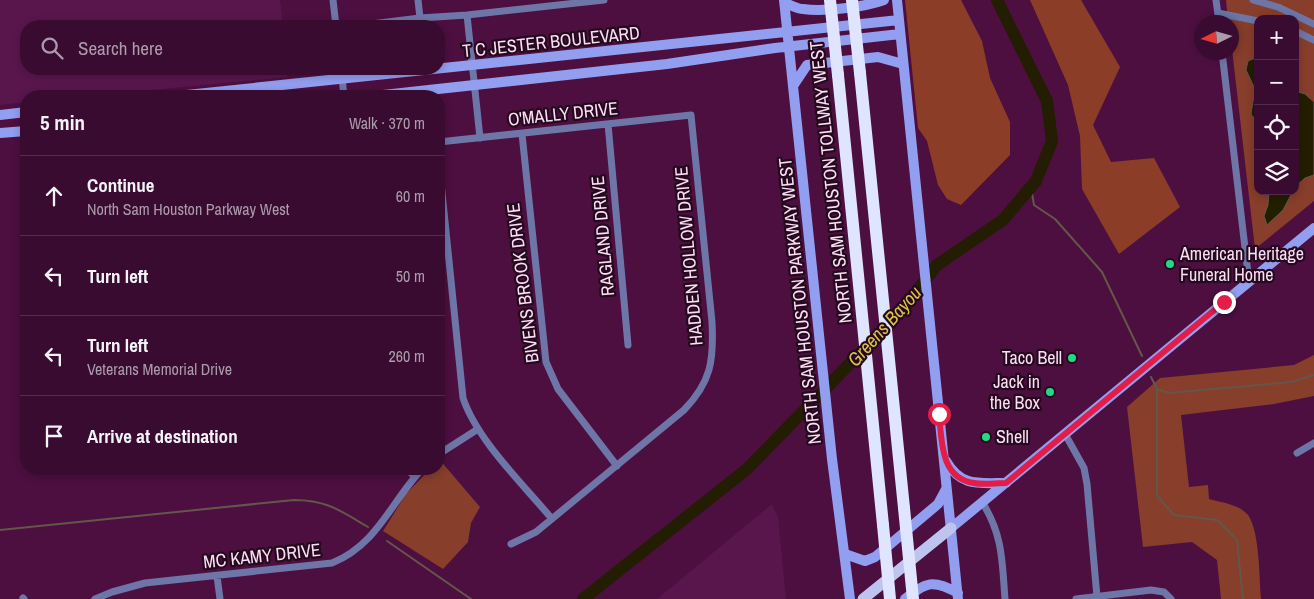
<!DOCTYPE html>
<meta charset="utf-8">
<style>
body{margin:0;font-family:"Archivo Narrow",sans-serif;background:#44193c;color:#f1f3f6}
.controls{position:absolute;right:15px;top:15px;display:grid;overflow:hidden;border-radius:10px;box-shadow:0 2px 8px #0003}
.controls button{width:45px;height:45px;display:grid;place-items:center;padding:0;border:0;border-bottom:1px solid #532b4c;background:#390b30;color:#f1f3f6;font:25px sans-serif}
.compass{position:absolute;left:1194px;top:15px;width:45px;height:45px;border-radius:50%;background:#390b30;box-shadow:0 2px 8px #0003;rotate:265deg}
.stop{position:absolute;width:15px;height:15px;margin:-11px;border:4px solid #e11d48;border-radius:50%;background:#fff}
.stop.end{background:#e11d48;border-color:#fff;box-shadow:0 1px 5px #0008}
.list{margin:0;padding:0;list-style:none}
h2{display:flex;justify-content:space-between;align-items:center;height:65px;margin:0;padding:0 20px;font-size:21px}
h2 small{font-size:16px;font-weight:400;color:#ab9bab}
.list li{display:grid;grid-template-columns:32px 1fr auto;gap:15px;align-items:center;box-sizing:border-box;height:80px;padding:0 20px;border-top:1px solid #532b4c}
.list b{display:block;font-size:19px;white-space:nowrap}
.list p{margin:0;font-size:16px;white-space:nowrap;color:#ab9bab}
.list em{font-size:16px;font-style:normal;color:#ab9bab}
.icon{flex:none;width:28px;height:28px;fill:none;stroke:currentColor;stroke-width:2;stroke-linecap:round;stroke-linejoin:round}
.map{position:relative;flex:none;width:1314px;height:599px;overflow:hidden}
.search{position:absolute;background:#390b30;box-shadow:0 2px 8px #0003;left:20px;top:20px;width:425px;height:55px;display:flex;align-items:center;gap:12px;box-sizing:border-box;padding:0 18px;border-radius:20px;color:#ab9bab;font-size:19px}
.panel{position:absolute;background:#390b30;box-shadow:0 2px 8px #0003;left:20px;top:90px;width:425px;height:385px;border-radius:20px}
.map>svg:first-child{display:block}
</style>
<div class="map">
<svg width="1314" height="599" viewBox="0 0 1314 599">
<rect width="100%" height="100%" fill="#4c0f40"/>
<path fill="#59164d" d="M0,0H280L283,26H26V69H287V77L89,96H26V102L0,105Z
M772,504L778,517L786,599H657Z"/>
<path fill="#873e2a" fill-rule="evenodd" d="M1226,0H1314V201L1255,249L1232,49V22H1228ZM1258,19H1295V191H1258Z
M1314,355V396L1274,404L1181,415L1189,487L1208,485L1209,499C1221,502 1240,505 1248,515C1260,532 1259,578 1261,599H1221L1217,560L1192,542L1143,547L1127,407L1160,378L1294,365Z
M439,459L480,507L471,523L468,542L443,569L383,531L406,494L430,469H439Z"/>
<path fill="#8c3d27" d="M905,0H961L982,41L990,78L1010,122V155L961,205L947,199L938,185L927,141L918,128Z
M1030,0H1081L1120,67L1093,125L1111,162L1154,158L1180,207L1119,254L1082,189L1080,136L1068,85Z"/>
<path fill="#231d01" stroke="#64574a" d="M1255,58L1258,63V124L1251,114L1255,89L1246,70L1248,61Z
M1295,91L1305,94L1314,102V175L1305,178L1295,187Z
M1269,191H1293L1283,210L1267,225L1264,216L1268,205Z"/>
<g fill="none" stroke-linecap="round" stroke-linejoin="round">
<path stroke="#64574a" stroke-width="2" d="M1031,187L1034,205L1055,219L1102,272L1142,356
M1151,377L1157,389V496L1174,515L1217,520L1237,540L1243,599
M1157,389L1169,393L1292,382L1314,375
M0,530L294,500C327,500 341,511 368,527
M387,541L471,599"/>
<path stroke="#231d01" stroke-width="12" d="M583,599L747,469L902,310L937,265L1003,220L1036,181L1052,141L1047,101L997,0"/>
<path stroke="#6e76a8" stroke-width="7" d="M333,0L336,26
M418,0L420,18
M1216,0L1219,22
M1253,0L1278,7L1314,24
M1218,13L1258,21
M467,15L480,138
M355,26L420,18L467,15L604,0
M1295,31L1314,40
M1222,52L1249,282
M341,69L344,96
M608,124L628,345
M522,134L546,362L558,389L617,466
M439,142L691,115L712,322C714,361 711,382 684,410L536,532L511,544
M439,163L463,398C477,440 523,484 552,519
M1065,434L1084,468L1087,484L1097,597
M1297,453L1314,443
M439,454L478,429
M407,469L415,477
M982,502C1003,535 1002,561 1005,599
M217,576L220,599
M23,598L24,599
M95,599L112,592L145,583L332,563C377,545 391,502 422,469
M1076,599L1151,590L1164,592L1171,599"/>
<path stroke="#929eef" stroke-width="10" d="M784,0L832,459L850,599
M897,0L958,599
M785,3C791,5 797,9 803,9C824,12 865,7 884,0
M793,86L807,65L878,57L903,64
M177,96L899,20
M374,96L667,64L775,48L900,34
M0,115L26,112
M0,133L26,131
M946,461C961,487 978,483 1006,483
M951,528L1314,228
M845,554L865,561L875,557L938,504L946,489
M905,599C926,582 933,579 958,593"/>
<path stroke="#bdc5ee" stroke-width="11" d="M863,599L951,528"/>
<path stroke="#dfe5fe" stroke-width="12" d="M860,73L904,508
M838,75L883,525"/>
<path stroke="#dfe5fe" stroke-width="12" d="M830,0L838,75
M852,0L860,73
M904,508L913,599
M883,525L890,599"/>
</g>
<g fill="none" stroke-linecap="round" stroke-linejoin="round">
<path stroke="#e11d48" stroke-width="6" d="M939,414C942,441 940,478 974,483C984,485 995,483 1006,483L1224,302"/>
</g>
<g fill="#25d886" stroke="#240a1e" stroke-width="2">
<circle cx="1170" cy="264" r="5"/>
<circle cx="1072" cy="358" r="5"/>
<circle cx="1050" cy="392" r="5"/>
<circle cx="986" cy="437" r="5"/>
</g>
<g text-anchor="middle" stroke-width="4.5" stroke-linejoin="round" paint-order="stroke">
<g font-size="18" fill="#fddef4" stroke="#240a1e">
<text transform="translate(551 42) rotate(-6)" y="6">T C JESTER BOULEVARD</text>
<text transform="translate(563 114) rotate(-6)" y="6">O'MALLY DRIVE</text>
<text transform="translate(831 182) rotate(-96)" y="6">NORTH SAM HOUSTON TOLLWAY WEST</text>
<text transform="translate(603 236) rotate(-95)" y="6">RAGLAND DRIVE</text>
<text transform="translate(689 256) rotate(-95)" y="6">HADDEN HOLLOW DRIVE</text>
<text transform="translate(523 283) rotate(-97)" y="6">BIVENS BROOK DRIVE</text>
<text transform="translate(800 301) rotate(-96)" y="6">NORTH SAM HOUSTON PARKWAY WEST</text>
<text transform="translate(262 556) rotate(-6)" y="6">MC KAMY DRIVE</text>
</g>
<g font-size="18" fill="#fddef4" stroke="#240a1e" text-anchor="start">
<text x="1180" y="260">American Heritage<tspan x="1180" dy="21">Funeral Home</tspan></text>
<text x="1062" y="364" text-anchor="end">Taco Bell</text>
<text x="1040" y="388" text-anchor="end">Jack in<tspan x="1040" dy="21">the Box</tspan></text>
<text x="996" y="443">Shell</text>
</g>
<g font-size="19" font-style="italic" fill="#dec245" stroke="#240a1e">
<text transform="translate(884 326) rotate(-48)" y="7">Greens Bayou</text>
</g>
</g>
</svg>
<div class="controls">
<button>+</button>
<button>−</button>
<button><svg class="icon" aria-label="locate" viewBox="0 0 24 24"><circle cx="12" cy="12" r="6"/><path d="M12 2v4M12 18v4M2 12h4M18 12h4"/></svg></button>
<button><svg class="icon" aria-label="layers" viewBox="0 0 24 24"><path d="M12 4l9 5-9 5-9-5zM3 14l9 5 9-5"/></svg></button>
</div>
<svg class="compass" viewBox="-18 -18 36 36"><path d="M0-13l5 13h-10z" fill="#e53935"/><path d="M0 13l5-13h-10z" fill="#ab9bab"/></svg>
<div class="stop" style="left:939px;top:414px"></div>
<div class="stop end" style="left:1224px;top:302px"></div>
<div class="search"><svg class="icon" aria-label="search" viewBox="0 0 24 24"><circle cx="10" cy="10" r="6"/><path d="M15 15l6 6"/></svg>Search here</div>
<section class="panel">
<h2>5 min<small>Walk · 370 m</small></h2>
<ul class="list">
<li><svg class="icon" aria-label="ahead" viewBox="0 0 24 24"><path d="M12 20V5M6 11l6-6 6 6"/></svg><div><b>Continue</b><p>North Sam Houston Parkway West</p></div><em>60 m</em></li>
<li><svg class="icon" aria-label="left" viewBox="0 0 24 24"><path d="M17 20v-9H6M10 6l-5 5 5 5"/></svg><div><b>Turn left</b></div><em>50 m</em></li>
<li><svg class="icon" aria-label="left" viewBox="0 0 24 24"><path d="M17 20v-9H6M10 6l-5 5 5 5"/></svg><div><b>Turn left</b><p>Veterans Memorial Drive</p></div><em>260 m</em></li>
<li><svg class="icon" aria-label="arrive" viewBox="0 0 24 24"><path d="M6 21V4h12l-3 4 3 4H6"/></svg><div><b>Arrive at destination</b></div></li>
</ul>
</section>
</div>
